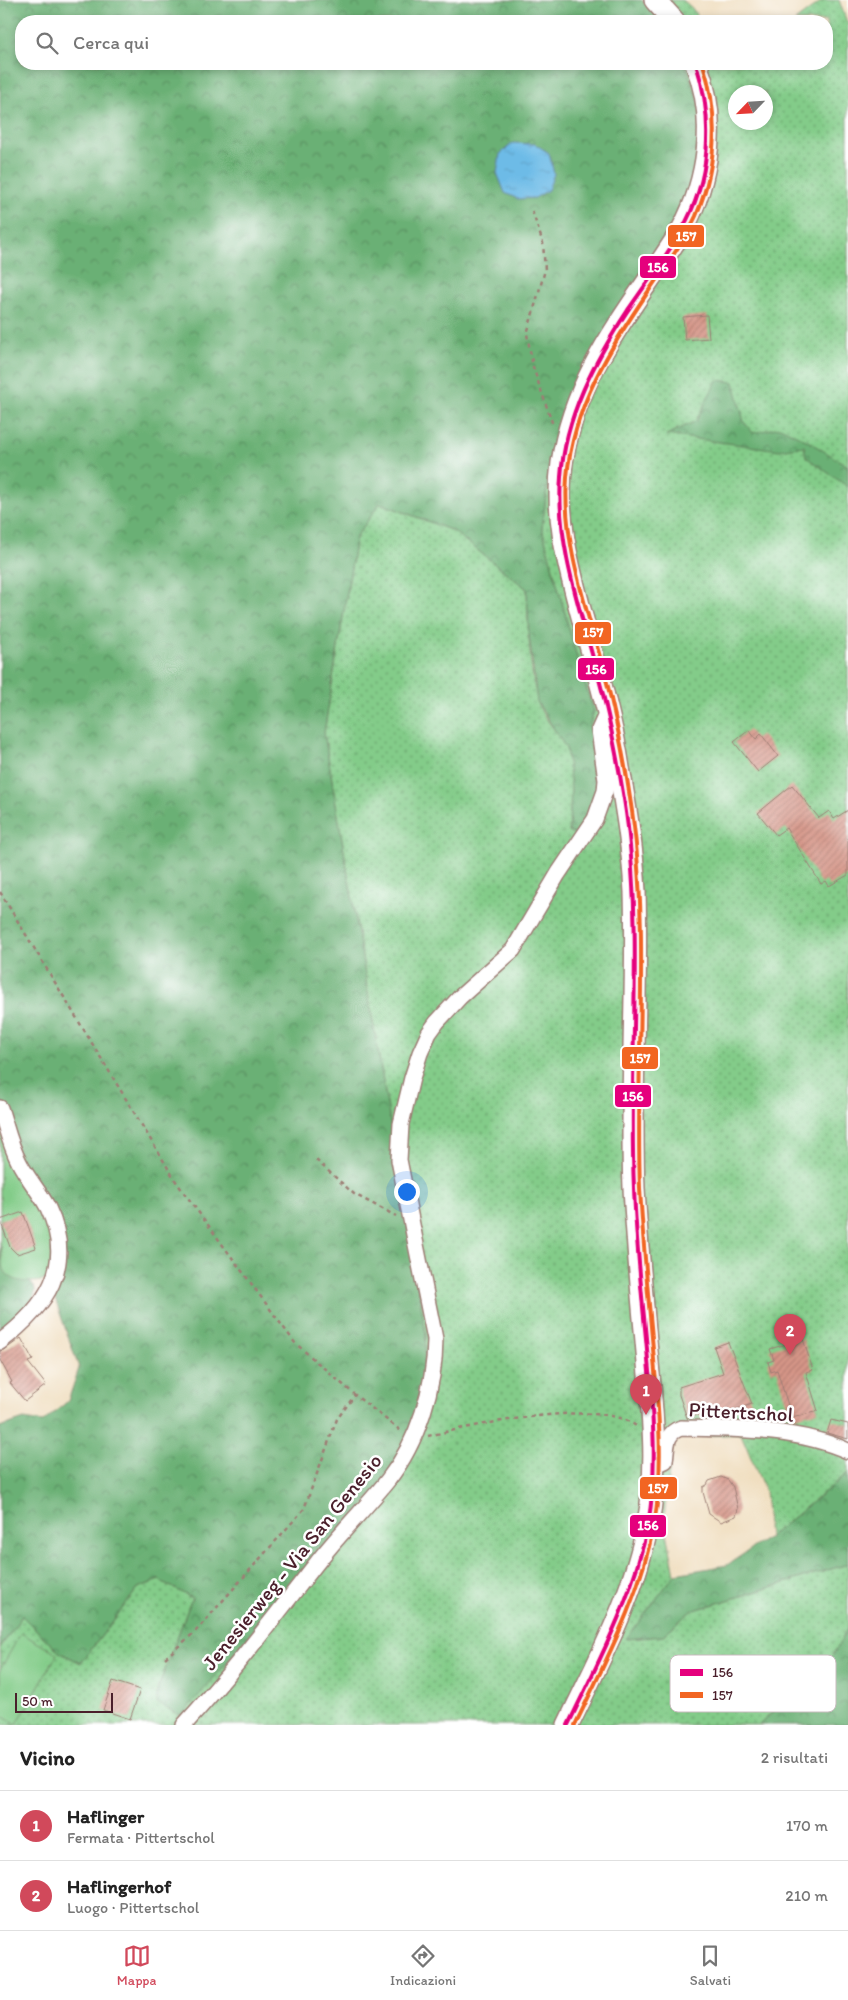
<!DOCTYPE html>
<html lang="it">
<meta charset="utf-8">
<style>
body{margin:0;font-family:Itim,sans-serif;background:#f2f2f2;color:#222}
.compass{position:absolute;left:728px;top:85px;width:45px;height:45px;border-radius:50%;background:#fff;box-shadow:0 2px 8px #0003;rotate:245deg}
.scale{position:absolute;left:15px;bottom:12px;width:98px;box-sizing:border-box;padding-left:5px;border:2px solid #4a1f2b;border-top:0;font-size:14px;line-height:18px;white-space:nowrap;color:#4a1f2b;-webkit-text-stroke:4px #fff;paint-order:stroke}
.you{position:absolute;left:406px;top:1191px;width:18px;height:18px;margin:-12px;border:4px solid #fff;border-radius:50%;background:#1a73e8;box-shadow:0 0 0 8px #1a73e833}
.badge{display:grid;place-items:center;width:32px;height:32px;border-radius:50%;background:#d1495b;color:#fff;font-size:16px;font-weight:700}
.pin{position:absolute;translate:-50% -41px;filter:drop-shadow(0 1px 2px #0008)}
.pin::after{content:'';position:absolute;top:26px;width:18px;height:15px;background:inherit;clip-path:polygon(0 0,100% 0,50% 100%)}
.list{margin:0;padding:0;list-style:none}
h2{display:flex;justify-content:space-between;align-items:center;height:65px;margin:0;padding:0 20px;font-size:21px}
h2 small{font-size:16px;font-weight:400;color:#767676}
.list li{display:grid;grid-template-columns:32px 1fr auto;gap:15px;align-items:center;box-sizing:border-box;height:70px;padding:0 20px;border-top:1px solid #e0e0e0}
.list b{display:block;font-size:19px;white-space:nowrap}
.list p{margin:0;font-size:16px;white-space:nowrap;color:#767676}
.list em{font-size:16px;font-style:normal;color:#767676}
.icon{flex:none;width:28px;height:28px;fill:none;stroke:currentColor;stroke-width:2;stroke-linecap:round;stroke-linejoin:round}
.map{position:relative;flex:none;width:848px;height:1725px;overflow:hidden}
.search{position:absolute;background:#fff;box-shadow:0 2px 8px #0003;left:15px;right:15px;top:15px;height:55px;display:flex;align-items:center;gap:12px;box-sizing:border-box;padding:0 18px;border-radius:20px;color:#767676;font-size:19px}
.sheet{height:205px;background:#fff}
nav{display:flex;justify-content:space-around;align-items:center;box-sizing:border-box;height:70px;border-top:1px solid #e0e0e0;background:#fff;font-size:14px;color:#767676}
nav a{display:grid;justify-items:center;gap:2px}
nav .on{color:#d1495b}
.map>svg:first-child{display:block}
</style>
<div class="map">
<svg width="848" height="1725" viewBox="0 0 848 1725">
<defs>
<pattern id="grass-dots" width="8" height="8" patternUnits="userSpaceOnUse" patternTransform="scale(1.25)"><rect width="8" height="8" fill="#83cc89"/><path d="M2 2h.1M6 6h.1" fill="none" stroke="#6da570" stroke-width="1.8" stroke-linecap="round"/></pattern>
<pattern id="forest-crowns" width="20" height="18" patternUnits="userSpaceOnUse" patternTransform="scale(1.25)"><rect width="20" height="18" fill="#6ab075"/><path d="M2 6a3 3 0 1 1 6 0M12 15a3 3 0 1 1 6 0" fill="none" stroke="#598f60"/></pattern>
<pattern id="water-ripples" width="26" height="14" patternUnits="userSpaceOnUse" patternTransform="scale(1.25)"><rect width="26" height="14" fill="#6dbbe7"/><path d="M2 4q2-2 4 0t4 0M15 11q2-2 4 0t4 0" fill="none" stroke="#60a0c6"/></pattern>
<pattern id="building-hatch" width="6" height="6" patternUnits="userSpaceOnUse" patternTransform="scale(1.25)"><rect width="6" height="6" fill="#d69688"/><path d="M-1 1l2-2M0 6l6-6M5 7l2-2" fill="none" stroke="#b07a6f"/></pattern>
</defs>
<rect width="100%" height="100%" fill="#fff"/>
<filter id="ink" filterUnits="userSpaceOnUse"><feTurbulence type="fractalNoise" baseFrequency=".02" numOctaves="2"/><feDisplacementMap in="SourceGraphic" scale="10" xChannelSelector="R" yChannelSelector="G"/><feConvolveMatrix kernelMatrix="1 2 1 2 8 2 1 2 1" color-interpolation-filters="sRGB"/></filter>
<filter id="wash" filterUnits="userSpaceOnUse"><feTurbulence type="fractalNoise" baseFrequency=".0096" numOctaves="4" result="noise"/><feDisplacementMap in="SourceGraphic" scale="20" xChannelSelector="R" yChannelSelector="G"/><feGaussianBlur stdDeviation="1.12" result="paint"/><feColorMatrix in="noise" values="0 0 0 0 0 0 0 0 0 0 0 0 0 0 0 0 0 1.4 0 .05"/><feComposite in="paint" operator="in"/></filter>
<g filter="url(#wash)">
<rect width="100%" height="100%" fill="#f0debf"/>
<path fill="url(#grass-dots)" stroke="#66765a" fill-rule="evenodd" d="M649,0H683L692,8L701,21H664Z
M823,0H839L848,25V1473L769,1537L765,1491L741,1434L673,1438L664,1517L675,1574L627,1639L662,1636L691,1611L848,1564V1627L833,1655L759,1725H0V1648L22,1616L59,1652L81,1663L138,1588L159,1580L192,1598L157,1691L426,1334L324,733L356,537L380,503L453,531L527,589C528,626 529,664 537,699C540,717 559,731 566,748C575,774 570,805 569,832L599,779L589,726L594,711L581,673L542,528L549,471L563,422L702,111L685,64H827V21H795ZM736,92H766V122H736Z"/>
<path fill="url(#forest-crowns)" stroke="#5a6850" d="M0,0H642L661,21H21V64H685L702,111L692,199L563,422L549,471L542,528L581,673L594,711L589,726L599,779V792L593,811L578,835L569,832L571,790L569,769L566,748L537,702L529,635L527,589L453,531L380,503L356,537L324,733L426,1334L421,1417L378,1488L181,1716L157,1703V1691L192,1598L159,1580L138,1588L81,1663L59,1652L22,1616L0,1648V1427L24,1419L43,1422L68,1401L79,1368L53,1293L15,1142L0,1095Z
M717,380L734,382L744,422L753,433L780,427L806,440L848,466V487L806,457L804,446L780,450L666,435L696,421Z
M0,1242C3,1251 0,1260 5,1268C11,1278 17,1277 27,1281C53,1292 9,1326 0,1334Z
M848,1473V1564L691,1611L662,1636L626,1639L675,1574L727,1565L769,1537Z
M848,1627V1725H759L833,1655Z"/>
<path fill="#83cc89" stroke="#66765a" d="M0,1133L32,1190L53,1238L50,1278C38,1284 10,1285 4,1269C1,1260 3,1251 0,1242Z
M21,1633L57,1654L17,1724L0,1714V1670Z"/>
<path fill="url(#water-ripples)" stroke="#5c6d89" d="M513,143L535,144L549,153L554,174L548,190L535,198L518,199L505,193L497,173L500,154Z"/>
<g id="blocks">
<path fill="url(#building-hatch)" d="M707,315L709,338L685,340L683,317Z
M749,730L756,739L761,734L778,756L758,772L734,742Z
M792,785L819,818L829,811L834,819L848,810V875L829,886L826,881L821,884L786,828L776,835L758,813Z
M23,1212L36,1248L17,1254L10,1247L0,1220Z
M21,1338L33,1360L28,1362L46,1385L25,1401L10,1383L12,1382L0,1360V1351L6,1349Z
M803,1339L813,1370L806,1372L818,1411L792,1418L777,1370L771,1372L768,1362L774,1360L770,1349Z
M728,1342L752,1404L707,1419H701L700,1414L687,1418L679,1395V1387L723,1373L714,1347Z
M831,1420L848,1424V1439L827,1433Z
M721,1477L728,1480L733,1487L738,1509L736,1516L721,1522L709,1514L703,1492V1487L707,1485L709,1481Z
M113,1681L140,1690L130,1719L103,1710Z"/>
</g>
</g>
<g filter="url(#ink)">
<use href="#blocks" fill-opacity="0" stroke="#9d7e75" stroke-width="1"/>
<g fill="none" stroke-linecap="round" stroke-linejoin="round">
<defs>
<path id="street" d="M0,1108C6,1126 10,1145 19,1162C27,1178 40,1192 48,1208C76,1266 46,1307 0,1342
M654,1466L665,1461C667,1446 665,1433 681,1428C737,1429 797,1428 848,1451
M184,1725C231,1674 273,1619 316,1564C338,1535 365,1509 388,1480C418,1442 435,1387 435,1339L399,1160L401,1124L412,1078L420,1053L429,1033L437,1022L460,997L513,950L558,874L595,819L605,791L606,780L599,730L607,712"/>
<path id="secondary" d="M655,0L674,21
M568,1725C599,1660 635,1594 648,1523C659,1466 652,1409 647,1352C642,1297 637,1243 634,1188C630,1090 638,991 635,892C633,850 626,809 619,768C611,714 594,661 580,609C567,560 555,514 562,463C576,369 633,308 682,230C709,180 718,118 696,64"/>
</defs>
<use href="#street" stroke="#9d7e75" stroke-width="18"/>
<use href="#secondary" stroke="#9d7e75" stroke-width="24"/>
<path stroke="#9d7e75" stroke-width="2.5" stroke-dasharray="4 4" stroke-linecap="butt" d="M532,211L543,243L545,270L527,334L533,367L553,425
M0,892L177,1183L295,1343L355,1395L401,1431
M316,1160L354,1194L396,1216
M428,1436C471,1426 600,1397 636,1426
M165,1658L195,1632L304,1509L337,1419L355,1395"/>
<use href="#street" stroke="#fff" stroke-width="15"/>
<use href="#secondary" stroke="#fff" stroke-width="21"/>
<defs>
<path id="bus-1" d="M568,1725C599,1660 634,1596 648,1524C658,1470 653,1415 648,1360C643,1303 636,1245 634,1188C628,1058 645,928 624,799C617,756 609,714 597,672C580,609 556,543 561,477C565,416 595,360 628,310C646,284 665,258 681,231C711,180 714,120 696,64"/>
<path id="bus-2" d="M575,1725C606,1660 641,1595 654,1524C664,1470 659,1415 654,1360C649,1303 643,1245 640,1188C635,1058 651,928 630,798C624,756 615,713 604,671C587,609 562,543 567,477C573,406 611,346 650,289C666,265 684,242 696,216C717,166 719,114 703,64"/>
</defs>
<use href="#bus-1" stroke="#fff" stroke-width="8"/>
<use href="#bus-2" stroke="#fff" stroke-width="8"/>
<use href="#bus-1" stroke="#e5007d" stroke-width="4"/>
<use href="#bus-2" stroke="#f26522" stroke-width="4"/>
</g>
</g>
<g text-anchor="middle" stroke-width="5" stroke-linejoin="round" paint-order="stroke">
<g font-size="21" fill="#4a1f2b" stroke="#fff">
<text transform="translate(741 1412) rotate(3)" y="7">Pittertschol</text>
<text transform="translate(292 1562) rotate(-51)" y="7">Jenesierweg - Via San Genesio</text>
</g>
</g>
<rect x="670" y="1655" width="166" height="57" rx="8" fill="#fff" stroke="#c9bcbf" stroke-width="1"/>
<rect x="680" y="1669" width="23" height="7" fill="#e5007d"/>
<rect x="680" y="1692" width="23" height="6" fill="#f26522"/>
<g font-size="14" fill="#4a1f2b">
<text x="712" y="1677">156</text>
<text x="712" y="1700">157</text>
</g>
<g stroke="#fff" stroke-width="2">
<rect x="667" y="224" width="38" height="24" rx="5" fill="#f26522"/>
<rect x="639" y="255" width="38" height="24" rx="5" fill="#e5007d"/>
<rect x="574" y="621" width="38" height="24" rx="5" fill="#f26522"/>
<rect x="577" y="657" width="38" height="24" rx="5" fill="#e5007d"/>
<rect x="621" y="1046" width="38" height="24" rx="5" fill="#f26522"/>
<rect x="614" y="1084" width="38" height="24" rx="5" fill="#e5007d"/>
<rect x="639" y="1476" width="39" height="24" rx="5" fill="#f26522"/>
<rect x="629" y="1514" width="38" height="24" rx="5" fill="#e5007d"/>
</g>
<g font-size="14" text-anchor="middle" font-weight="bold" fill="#fff">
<text x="686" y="241">157</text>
<text x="658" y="272">156</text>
<text x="593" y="637">157</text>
<text x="596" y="674">156</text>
<text x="640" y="1063">157</text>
<text x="633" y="1101">156</text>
<text x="658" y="1493">157</text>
<text x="648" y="1530">156</text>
</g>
</svg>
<svg class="compass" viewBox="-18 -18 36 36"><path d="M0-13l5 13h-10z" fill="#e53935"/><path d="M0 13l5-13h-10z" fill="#767676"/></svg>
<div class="scale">50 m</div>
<div class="you"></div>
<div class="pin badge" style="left:646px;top:1415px">1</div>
<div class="pin badge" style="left:790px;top:1355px">2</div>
<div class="search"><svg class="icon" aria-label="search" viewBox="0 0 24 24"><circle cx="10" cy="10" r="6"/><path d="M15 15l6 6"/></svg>Cerca qui</div>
</div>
<section class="sheet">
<h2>Vicino<small>2 risultati</small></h2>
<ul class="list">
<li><span class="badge">1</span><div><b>Haflinger</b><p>Fermata · Pittertschol</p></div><em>170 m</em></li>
<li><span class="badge">2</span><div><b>Haflingerhof</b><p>Luogo · Pittertschol</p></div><em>210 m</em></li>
</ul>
</section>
<nav>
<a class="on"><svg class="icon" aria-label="map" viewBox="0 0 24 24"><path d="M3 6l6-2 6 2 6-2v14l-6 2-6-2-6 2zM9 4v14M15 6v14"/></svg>Mappa</a>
<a><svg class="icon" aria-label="directions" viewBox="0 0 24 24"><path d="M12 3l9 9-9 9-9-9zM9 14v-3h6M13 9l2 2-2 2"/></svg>Indicazioni</a>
<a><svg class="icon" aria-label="saved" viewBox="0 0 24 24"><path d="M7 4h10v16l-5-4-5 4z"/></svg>Salvati</a>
</nav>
